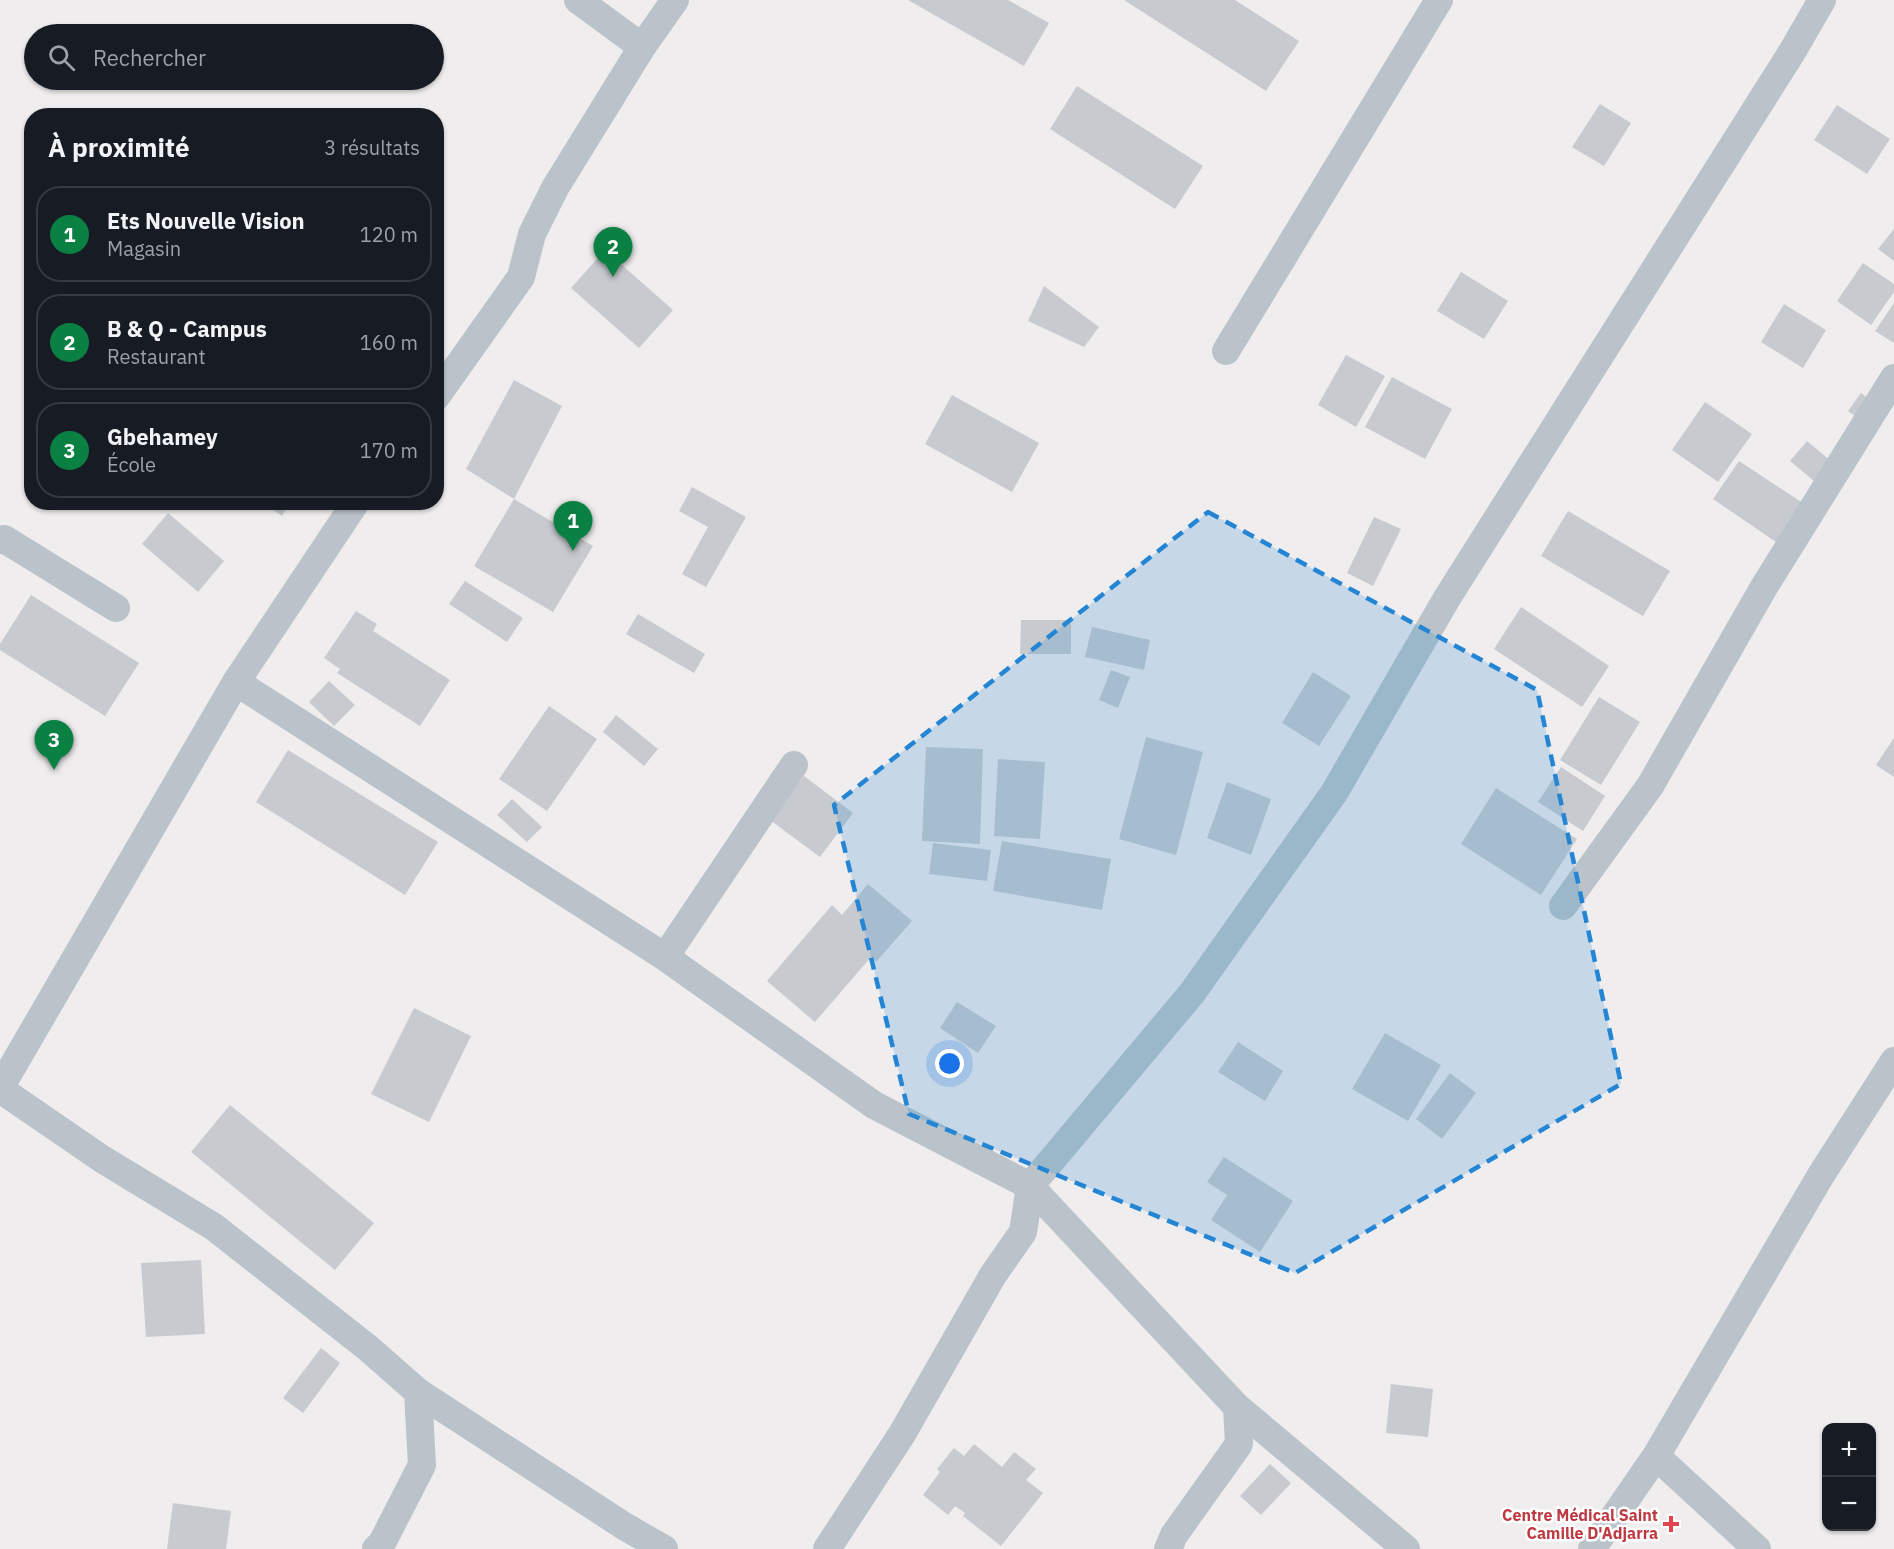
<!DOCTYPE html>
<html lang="fr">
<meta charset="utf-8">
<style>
body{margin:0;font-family:"IBM Plex Sans",sans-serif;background:#242831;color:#f1f3f6}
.controls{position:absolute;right:18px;bottom:18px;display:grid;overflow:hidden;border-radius:12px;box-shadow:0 2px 4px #0004}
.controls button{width:54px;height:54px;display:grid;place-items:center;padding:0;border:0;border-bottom:2px solid #363941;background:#171b24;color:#f1f3f6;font:30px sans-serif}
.you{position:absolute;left:950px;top:1064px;width:21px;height:21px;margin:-15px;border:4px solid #fff;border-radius:50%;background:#1a73e8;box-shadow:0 0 0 9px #1a73e833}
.badge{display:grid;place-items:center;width:39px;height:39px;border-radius:50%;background:#0b8043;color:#fff;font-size:20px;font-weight:700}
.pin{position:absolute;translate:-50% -50px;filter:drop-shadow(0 2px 3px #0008)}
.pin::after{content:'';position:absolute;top:32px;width:21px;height:18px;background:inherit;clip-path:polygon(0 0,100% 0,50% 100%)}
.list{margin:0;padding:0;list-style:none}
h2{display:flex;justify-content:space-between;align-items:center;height:78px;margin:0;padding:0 24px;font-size:26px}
h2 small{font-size:20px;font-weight:400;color:#9ea1a6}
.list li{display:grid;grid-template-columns:39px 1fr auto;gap:18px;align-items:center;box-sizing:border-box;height:96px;margin:0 12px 12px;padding:0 12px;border:2px solid #363941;border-radius:24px}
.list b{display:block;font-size:22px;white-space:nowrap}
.list p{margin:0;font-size:20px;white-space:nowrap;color:#9ea1a6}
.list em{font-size:20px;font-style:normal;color:#9ea1a6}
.icon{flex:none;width:33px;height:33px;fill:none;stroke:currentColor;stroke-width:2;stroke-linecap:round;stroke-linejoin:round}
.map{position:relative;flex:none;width:1894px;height:1549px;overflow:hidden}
.search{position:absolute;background:#171b24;box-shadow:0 2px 4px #0004;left:24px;top:24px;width:420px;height:66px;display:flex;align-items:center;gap:15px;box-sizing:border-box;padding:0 21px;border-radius:33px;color:#9ea1a6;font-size:22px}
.panel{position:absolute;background:#171b24;box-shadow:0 2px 4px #0004;left:24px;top:108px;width:420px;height:402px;border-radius:24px}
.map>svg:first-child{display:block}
</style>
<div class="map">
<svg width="1894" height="1549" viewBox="0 0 1894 1549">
<rect width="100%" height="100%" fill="#efeded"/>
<path fill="#c7cbcf" d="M908,0H1008L1049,23L1024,66Z
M1124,0H1235L1299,41L1266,91Z
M1077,86L1203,166L1175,209L1050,129Z
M1600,104L1631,123L1604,166L1572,147Z
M1837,105L1890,139L1867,174L1814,140Z
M1894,229V261L1878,249Z
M605,250L673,310L639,348L571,288Z
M1863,263L1894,284V292L1871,325L1837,301Z
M1461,272L1508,301L1484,339L1437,311Z
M1044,286L1099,327L1084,347L1028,321Z
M1894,303V343L1875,331Z
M1784,304L1826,330L1803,368L1761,342Z
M1346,355L1385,376L1356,427L1318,405Z
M1392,377L1452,409L1425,459L1365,427Z
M514,380L562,406L514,499L466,469Z
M1861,393L1876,404L1863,422L1848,411Z
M952,395L1039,443L1012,492L925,444Z
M1705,402L1752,434L1718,482L1672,450Z
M1807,441L1837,466L1820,486L1790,461Z
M1739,461L1809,507L1782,546L1713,499Z
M692,487L746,517L706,587L682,574L708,527L679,511Z
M514,499L593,546L553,612L474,566Z
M261,502H291L282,516Z
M1568,511L1670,571L1643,616L1541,556Z
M168,513L224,561L198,592L142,544Z
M1374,517L1401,529L1373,586L1347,573Z
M465,581L523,618L507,642L449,604Z
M31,595L139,663L105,716L0,650V644Z
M1521,607L1609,666L1582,707L1494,649Z
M356,611L377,624L373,631L450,680L420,726L337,673L340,669L324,658Z
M638,614L705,654L694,673L626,634Z
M1021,620H1071V654H1020Z
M1092,627L1150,640L1144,670L1085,657Z
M1111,670L1130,677L1118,708L1099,700Z
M1313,672L1351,696L1319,746L1282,723Z
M329,681L355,705L334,726L309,702Z
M1599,697L1640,722L1601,785L1560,760Z
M549,706L597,739L547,811L499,779Z
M616,715L658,749L644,766L603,732Z
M1146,737L1203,752L1176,855L1119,839Z
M1894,738V777L1876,765Z
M926,747L983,749L980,844L922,841Z
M288,750L438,842L405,895L256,802Z
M998,759L1045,762L1040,839L994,836Z
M1561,767L1605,796L1583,831L1538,802Z
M804,776L853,813L820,857L770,820Z
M1227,782L1271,799L1251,855L1207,838Z
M1496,788L1577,839L1541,895L1461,844Z
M512,799L542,827L527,842L497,815Z
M1002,841L1111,859L1102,910L993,891Z
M933,843L991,850L987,881L929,874Z
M868,884L912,921L876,962L871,957L815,1022L767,981L832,905L842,915Z
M957,1002L996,1026L978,1053L940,1028Z
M414,1008L471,1036L429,1122L371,1094Z
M1385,1033L1441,1065L1408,1121L1352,1089Z
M1238,1042L1283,1071L1265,1101L1218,1072Z
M1450,1073L1476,1093L1442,1139L1416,1119Z
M230,1105L374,1223L335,1270L191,1152Z
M1224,1157L1293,1201L1260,1252L1211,1220L1227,1195L1207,1182Z
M201,1260L205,1334L146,1337L141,1263Z
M321,1348L340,1363L303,1413L283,1398Z
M1391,1384L1433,1389L1428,1437L1386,1433Z
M974,1444L1002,1467L1014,1452L1036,1469L1026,1480L1043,1493L1001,1546L963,1516L965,1513L955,1506L948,1515L923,1495L940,1472L937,1469L954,1448L964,1456Z
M1270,1464L1291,1483L1261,1515L1240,1496Z
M173,1503L231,1511L226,1549H167Z"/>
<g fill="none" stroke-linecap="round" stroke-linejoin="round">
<path stroke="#b9c3c9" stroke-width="28" d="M578,0L642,47
M1226,351L1439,0
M436,397L521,277L532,234L555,188L642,47L675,0
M0,540L4,539L116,608
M236,682L665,957L874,1105L1030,1186L1237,1407L1406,1549
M1563,906L1650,786L1764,587L1894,378
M665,957L794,765
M0,1088L236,682L356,502
M0,1089L102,1159L214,1227L368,1348L418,1392L624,1526L664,1549
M1656,1456L1757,1549
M376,1549L382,1543L422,1465L418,1392
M827,1549L902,1434L993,1275L1023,1232L1030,1186L1192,993L1334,793L1447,598L1792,52L1822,0
M1168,1549L1174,1535L1239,1444L1237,1407
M1592,1549L1656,1456L1821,1175L1894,1061"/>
</g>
<path fill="#2385d3" fill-opacity="0.2" stroke="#2385d3" stroke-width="4.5" stroke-dasharray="12 8" stroke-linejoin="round" d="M1208,512L1537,690L1621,1084L1295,1273L909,1114L834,805Z"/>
<path fill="#e0444e" stroke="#fff" stroke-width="2" d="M1668 1515h6v6h6v6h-6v6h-6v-6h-6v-6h6z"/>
<g text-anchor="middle" stroke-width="5" stroke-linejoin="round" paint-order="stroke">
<g font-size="16" font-weight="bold" fill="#be3a42" stroke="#fff" text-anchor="end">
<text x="1658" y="1521">Centre Médical Saint<tspan x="1658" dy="18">Camille D'Adjarra</tspan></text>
</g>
</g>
</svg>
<div class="controls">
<button>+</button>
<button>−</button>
</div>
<div class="you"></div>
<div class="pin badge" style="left:573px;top:551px">1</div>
<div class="pin badge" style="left:613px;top:277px">2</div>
<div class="pin badge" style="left:54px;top:770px">3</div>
<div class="search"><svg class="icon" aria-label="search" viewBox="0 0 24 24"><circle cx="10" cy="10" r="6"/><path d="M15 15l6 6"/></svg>Rechercher</div>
<section class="panel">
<h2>À proximité<small>3 résultats</small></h2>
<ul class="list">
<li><span class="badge">1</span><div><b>Ets Nouvelle Vision</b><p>Magasin</p></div><em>120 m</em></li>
<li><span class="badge">2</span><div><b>B &amp; Q - Campus</b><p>Restaurant</p></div><em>160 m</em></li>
<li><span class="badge">3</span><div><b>Gbehamey</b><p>École</p></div><em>170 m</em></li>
</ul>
</section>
</div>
